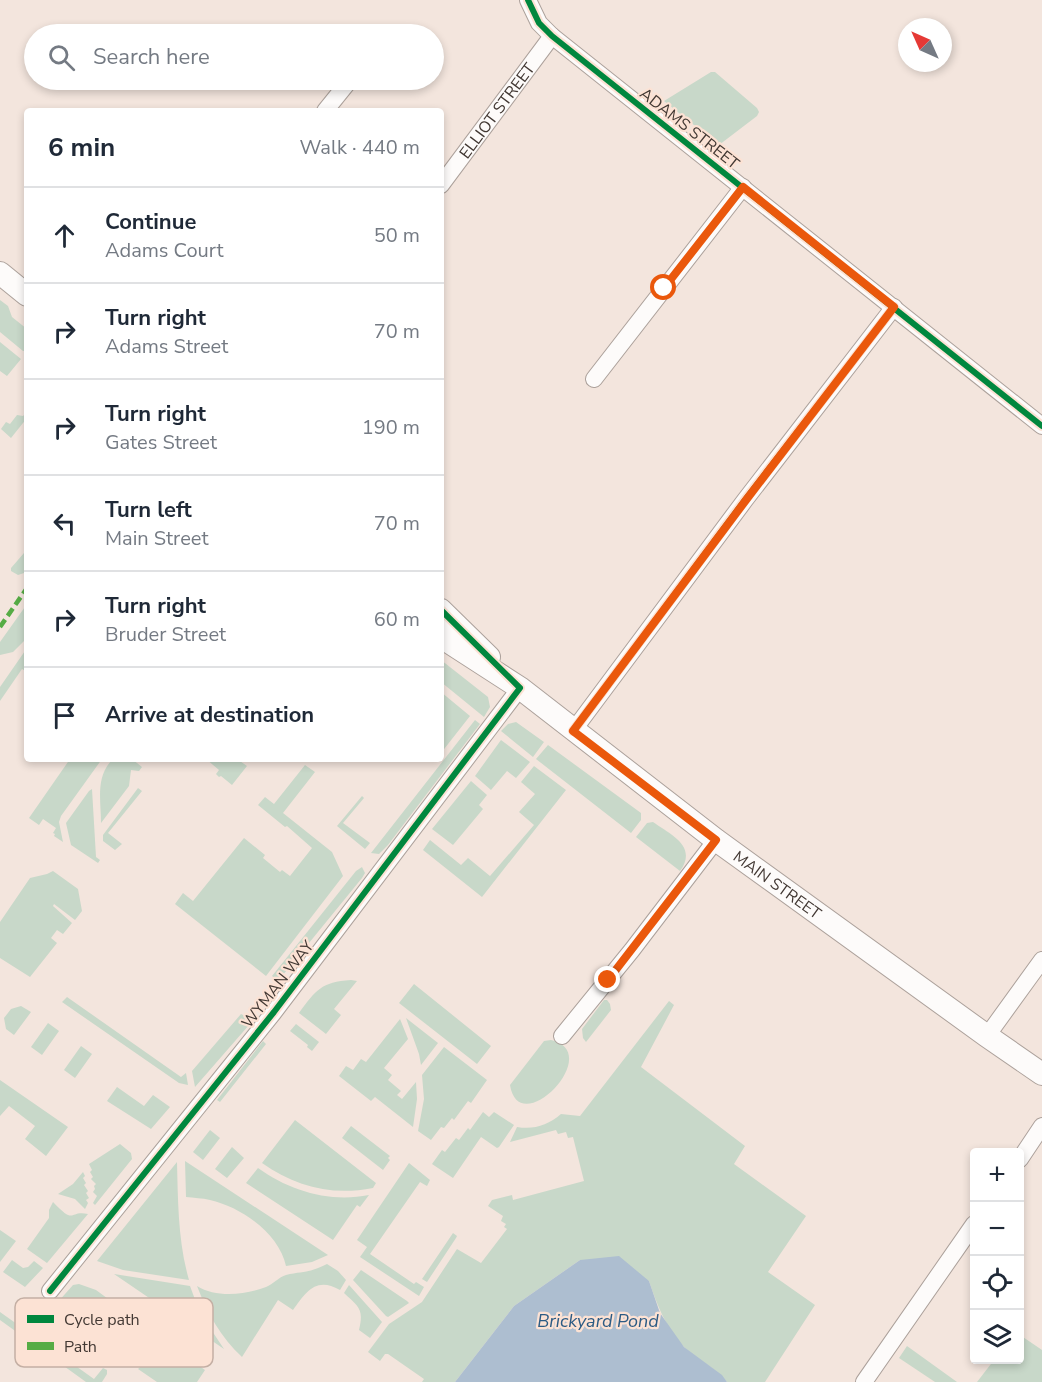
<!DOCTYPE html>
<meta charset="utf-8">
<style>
body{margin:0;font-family:"Nunito Sans",sans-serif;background:#f6f6f7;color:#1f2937}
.controls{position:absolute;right:18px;bottom:18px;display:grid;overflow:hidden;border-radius:6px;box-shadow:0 3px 9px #0003}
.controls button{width:54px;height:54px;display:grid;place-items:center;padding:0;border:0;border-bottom:2px solid #e0e1e3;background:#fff;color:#1f2937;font:30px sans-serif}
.compass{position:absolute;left:898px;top:18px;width:54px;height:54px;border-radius:50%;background:#fff;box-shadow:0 3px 9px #0003;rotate:315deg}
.stop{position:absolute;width:18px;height:18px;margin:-14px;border:4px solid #ea580c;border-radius:50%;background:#fff}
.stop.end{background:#ea580c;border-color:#fff;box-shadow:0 2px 6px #0008}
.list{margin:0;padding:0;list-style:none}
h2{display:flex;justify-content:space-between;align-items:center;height:78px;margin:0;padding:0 24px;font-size:26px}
h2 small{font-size:20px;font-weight:400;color:#747a83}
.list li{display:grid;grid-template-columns:39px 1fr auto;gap:18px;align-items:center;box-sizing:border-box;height:96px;padding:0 24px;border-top:2px solid #e0e1e3}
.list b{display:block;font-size:22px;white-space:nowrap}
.list p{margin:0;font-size:20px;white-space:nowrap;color:#747a83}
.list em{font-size:20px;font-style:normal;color:#747a83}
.icon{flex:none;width:33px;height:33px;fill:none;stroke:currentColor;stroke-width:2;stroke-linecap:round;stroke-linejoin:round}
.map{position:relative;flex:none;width:1042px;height:1382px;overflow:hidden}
.search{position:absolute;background:#fff;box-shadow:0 3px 9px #0003;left:24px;top:24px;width:420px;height:66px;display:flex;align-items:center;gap:15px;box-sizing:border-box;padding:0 21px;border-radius:33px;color:#747a83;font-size:22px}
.panel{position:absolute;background:#fff;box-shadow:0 3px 9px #0003;left:24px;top:108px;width:420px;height:654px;border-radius:6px}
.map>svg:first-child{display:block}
</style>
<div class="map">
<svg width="1042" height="1382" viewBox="0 0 1042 1382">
<rect width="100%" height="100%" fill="#f3e5dd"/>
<path fill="#c8d8c9" d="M711,72H715L757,108L759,112L757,116L719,145L664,101Z
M0,300L8,306L12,317L27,329V351H23L0,332Z
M0,342L21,359L7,376L0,371Z
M27,412V418L11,438L1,429L6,422L10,424L17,415L23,416Z
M24,553L27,555V572L18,575L11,571V568Z
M27,604V638L13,652L0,655V642Z
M27,648V672L22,669L0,701V687Z
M441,660L488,697L490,707L484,717L441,682Z
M441,692L470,716L441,753Z
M475,720L480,724L388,845L379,854L371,853Z
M516,722L544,742L533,757L501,731L508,724Z
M501,740L530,762L516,778L507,771L491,790L475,776Z
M548,745L641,813V820L631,833L536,759Z
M70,759H87L91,761L92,759H102L61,816L59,822L63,842L54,836L55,834L53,833L56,828L43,819L39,825L29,818Z
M113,759H132L142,767L139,771L131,770L129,786L101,823C101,801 95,776 113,759Z
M206,759H237L247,766L232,785L221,776L219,777L216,774L219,770Z
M305,765L315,772L283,813L332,852L343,876L266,976L175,904L183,893L193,901L244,838L265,855L263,858L280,872L282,870L290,876L312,848L287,826L285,827L258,805L265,797L274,804Z
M534,766L566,790L482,897L423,850L430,840L461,865L468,858L490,876L534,825L519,812L535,794L521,782Z
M471,781L487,795L479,805L483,809L453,845L432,829Z
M138,788L142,791L108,833L122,844L115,850L103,841V835Z
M92,789L96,857L100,860L98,863L71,845L66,823L89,791Z
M362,796L364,798L343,823L370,843L365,849L337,826Z
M653,822C671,835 698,846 680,871L636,837L647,823Z
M362,867L365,873L362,878L278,981L272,976L356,871Z
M53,871L78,889L82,911L75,920L54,904L53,906L72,923L63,934L57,930L51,938L57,943L30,977L0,958V922L30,878L47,874Z
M351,980L357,981L334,1009L341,1015L326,1034L299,1013C316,990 321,982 351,980Z
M414,984L491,1046L477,1064L399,1003Z
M67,997L181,1077L186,1073L188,1085L179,1083L62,1002Z
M604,1000H607L610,1004L611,1010L586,1042L583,1038L582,1029Z
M669,1001L674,1005L641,1067L745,1146L734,1164L806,1216L768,1272L815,1305L765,1382H727C715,1367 697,1360 684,1347C666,1328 657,1305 649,1281L580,1260L514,1306L455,1382H422L424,1379L388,1354H385L380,1361L368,1352L389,1324L422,1302L457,1249L481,1263L507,1229L504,1227L506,1224L501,1221L503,1216L488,1206L492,1200L512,1195L513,1200L584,1181L573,1137L568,1138L566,1132L558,1134L556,1130L510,1142L517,1127C534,1130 548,1125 561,1114L580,1116Z
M21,1006L31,1012L14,1035L6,1029L4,1018L11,1009Z
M241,1014L249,1018L251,1021L249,1025L195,1087L192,1071Z
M406,1018L438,1043L421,1065L419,1054Z
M400,1019L408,1039L384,1068L392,1075L388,1080L401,1091L397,1095L402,1099L416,1082L417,1099L413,1127L375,1097L371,1101L339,1076L346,1066L353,1070L361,1059L366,1062Z
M48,1023L59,1031L42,1055L31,1047Z
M296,1024L319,1042L312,1051L307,1047L308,1045L290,1031Z
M551,1040C606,1052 519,1142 510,1085L544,1041Z
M263,1041L266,1044L220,1102L217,1100Z
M81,1046L92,1054L75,1078L64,1070Z
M444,1047L487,1080L471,1103L468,1101L454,1120L452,1118L444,1128L441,1127L431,1140L418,1131L424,1099L422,1075Z
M0,1080L68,1127L46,1156L25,1139L35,1126L9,1106L0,1116Z
M117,1087L144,1106L153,1095L170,1107L151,1129L107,1101Z
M483,1112L489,1117L494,1112L514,1125L499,1147L497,1148L481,1137L453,1178L432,1164L442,1150L445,1152L456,1138L459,1140L468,1128L470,1130Z
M295,1120L376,1183L373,1188C332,1196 296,1187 262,1163Z
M351,1126L390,1156L388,1158L390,1160L383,1170L342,1138Z
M210,1130L220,1138L203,1160L193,1152Z
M120,1144L131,1153L132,1159L95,1205L93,1203L97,1196L93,1192L95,1189L94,1186L96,1184L91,1179L93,1177L90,1172L92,1170L89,1164Z
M232,1147L244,1158L227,1178L215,1169Z
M185,1161L328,1255L312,1262L286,1266C279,1233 241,1207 210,1200C202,1198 194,1198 186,1197Z
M177,1162C178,1201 178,1242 189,1280L123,1270L97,1261Z
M409,1163L430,1180L427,1186L420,1182L370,1254L414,1284L416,1282L424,1287L419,1296L360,1257L367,1247L357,1240Z
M258,1168C290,1191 330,1203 369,1195L360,1207L357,1205L333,1240L246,1183Z
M83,1172L85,1176L83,1178L86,1183L84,1185L88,1191L86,1193L89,1198L86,1200L88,1203L85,1209L75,1199L58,1194L73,1184Z
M53,1202C76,1226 68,1210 88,1214L47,1263L27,1249L49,1218V1210Z
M0,1230L16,1241L0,1262Z
M453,1233L457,1236L456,1238L427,1282L422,1279Z
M12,1260L23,1268L28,1267L34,1261L43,1268L25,1287L3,1272Z
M327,1264L338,1271L346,1280L340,1290C316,1276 306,1292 293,1310L278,1300L242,1357C221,1338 207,1312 197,1286C216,1298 245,1295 266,1287C273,1284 279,1277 286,1275C303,1271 310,1273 327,1264Z
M361,1270L407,1301L409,1303L388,1317L386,1316L353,1280Z
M114,1274L190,1286L200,1313L224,1349Z
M79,1284L96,1290L168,1343L146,1354L139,1363L136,1360L133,1351L74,1304L65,1313L57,1308V1303L73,1285Z
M349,1285L382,1322L370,1338L359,1330C364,1309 359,1307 344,1293Z
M0,1312L94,1379L103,1368L107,1370V1374L102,1382H86L0,1320Z
M1020,1335L1042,1350V1382H977L994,1360H1020Z
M171,1346L205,1370L197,1382H157L138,1369L151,1357Z
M907,1346L957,1382H935L899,1358Z"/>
<path fill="#adbed0" d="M619,1256L649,1281L660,1313L684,1347L722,1375L727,1382H455L514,1306L580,1260Z"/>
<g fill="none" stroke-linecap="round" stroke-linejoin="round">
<defs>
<g id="minor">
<path d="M528,0L539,23L552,36L1042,426"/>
<path d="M325,111L350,80"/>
<path id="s1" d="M441,185L552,36"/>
<path d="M594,379L743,187"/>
<path d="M573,731L745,500L894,307"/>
<path d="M562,1036L632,950L716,840"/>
<path d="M987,1036L1042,960"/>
<path d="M1020,1159L1042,1126"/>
<path d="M50,1291L274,1012L520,688"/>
<path d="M864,1382L974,1224"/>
</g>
<g id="secondary">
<path d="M0,273L27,295"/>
<path d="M441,610L489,657"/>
<path id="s2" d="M441,637L520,688L716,840L987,1036L1042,1074"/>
</g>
</defs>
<use href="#minor" stroke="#aca19b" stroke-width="18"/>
<use href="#secondary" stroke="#aca19b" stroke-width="24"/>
<use href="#minor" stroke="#fdfbfa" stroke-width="16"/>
<use href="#secondary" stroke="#fdfbfa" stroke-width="22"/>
<path stroke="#56ac45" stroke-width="4.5" stroke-dasharray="9 4.5" stroke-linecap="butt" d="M0,627L27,588"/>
<defs>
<path id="cycleway" d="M528,0L539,23L552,36L1042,426
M441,610L520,688
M573,731L745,500L894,307
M50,1291L274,1012L520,688"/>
</defs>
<use href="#cycleway" stroke="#fce2d4" stroke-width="10"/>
<use href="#cycleway" stroke="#00873e" stroke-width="6"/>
</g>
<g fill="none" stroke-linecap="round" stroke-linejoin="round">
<path stroke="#ea580c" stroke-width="8" d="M608,980L716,840L573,731L746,500L894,307L743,187L664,288"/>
</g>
<g text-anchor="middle" stroke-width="4.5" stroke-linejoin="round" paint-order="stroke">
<g font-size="16" fill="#423833" stroke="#fce2d4">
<text dy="6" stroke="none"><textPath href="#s1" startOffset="93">ELLIOT STREET</textPath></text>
<text transform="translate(690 128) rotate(38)" y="6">ADAMS STREET</text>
<text dy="6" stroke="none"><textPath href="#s2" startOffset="418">MAIN STREET</textPath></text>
<text transform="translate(277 984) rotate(-52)" y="6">WYMAN WAY</text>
</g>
<g font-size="18" font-style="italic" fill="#2c5b84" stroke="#fce2d4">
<text x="598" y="1327">Brickyard Pond</text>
</g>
</g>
<rect x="15" y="1298" width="198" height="69" rx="9" fill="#fce2d4" stroke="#c4afa4" stroke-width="1.5"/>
<rect x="27" y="1315" width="27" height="8" fill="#00873e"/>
<rect x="27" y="1342" width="27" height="8" fill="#56ac45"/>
<g font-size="16" fill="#423833">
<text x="64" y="1325">Cycle path</text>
<text x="64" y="1352">Path</text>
</g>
</svg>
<div class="controls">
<button>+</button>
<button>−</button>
<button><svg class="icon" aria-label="locate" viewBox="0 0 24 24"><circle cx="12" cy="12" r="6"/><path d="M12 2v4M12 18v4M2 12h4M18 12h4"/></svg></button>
<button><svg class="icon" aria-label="layers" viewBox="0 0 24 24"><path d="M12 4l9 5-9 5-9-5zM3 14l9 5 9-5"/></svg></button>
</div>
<svg class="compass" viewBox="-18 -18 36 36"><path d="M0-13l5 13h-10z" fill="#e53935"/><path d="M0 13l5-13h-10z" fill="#747a83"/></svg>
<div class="stop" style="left:664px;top:288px"></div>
<div class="stop end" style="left:608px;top:980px"></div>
<div class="search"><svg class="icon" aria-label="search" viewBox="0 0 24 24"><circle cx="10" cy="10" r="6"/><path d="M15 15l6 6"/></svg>Search here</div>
<section class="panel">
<h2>6 min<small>Walk · 440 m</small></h2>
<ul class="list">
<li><svg class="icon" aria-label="ahead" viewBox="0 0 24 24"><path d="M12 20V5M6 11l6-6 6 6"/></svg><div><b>Continue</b><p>Adams Court</p></div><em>50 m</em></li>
<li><svg class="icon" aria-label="right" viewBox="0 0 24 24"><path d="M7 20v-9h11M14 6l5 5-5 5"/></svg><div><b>Turn right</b><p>Adams Street</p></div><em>70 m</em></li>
<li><svg class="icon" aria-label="right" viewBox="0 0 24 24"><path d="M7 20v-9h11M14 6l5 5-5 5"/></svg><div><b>Turn right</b><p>Gates Street</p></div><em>190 m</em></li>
<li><svg class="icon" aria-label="left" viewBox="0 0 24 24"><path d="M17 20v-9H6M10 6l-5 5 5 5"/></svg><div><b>Turn left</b><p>Main Street</p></div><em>70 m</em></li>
<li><svg class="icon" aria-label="right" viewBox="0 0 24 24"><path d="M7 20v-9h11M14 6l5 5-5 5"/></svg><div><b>Turn right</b><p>Bruder Street</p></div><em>60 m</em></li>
<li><svg class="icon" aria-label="arrive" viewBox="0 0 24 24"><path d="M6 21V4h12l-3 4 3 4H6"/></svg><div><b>Arrive at destination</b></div></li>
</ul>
</section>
</div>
